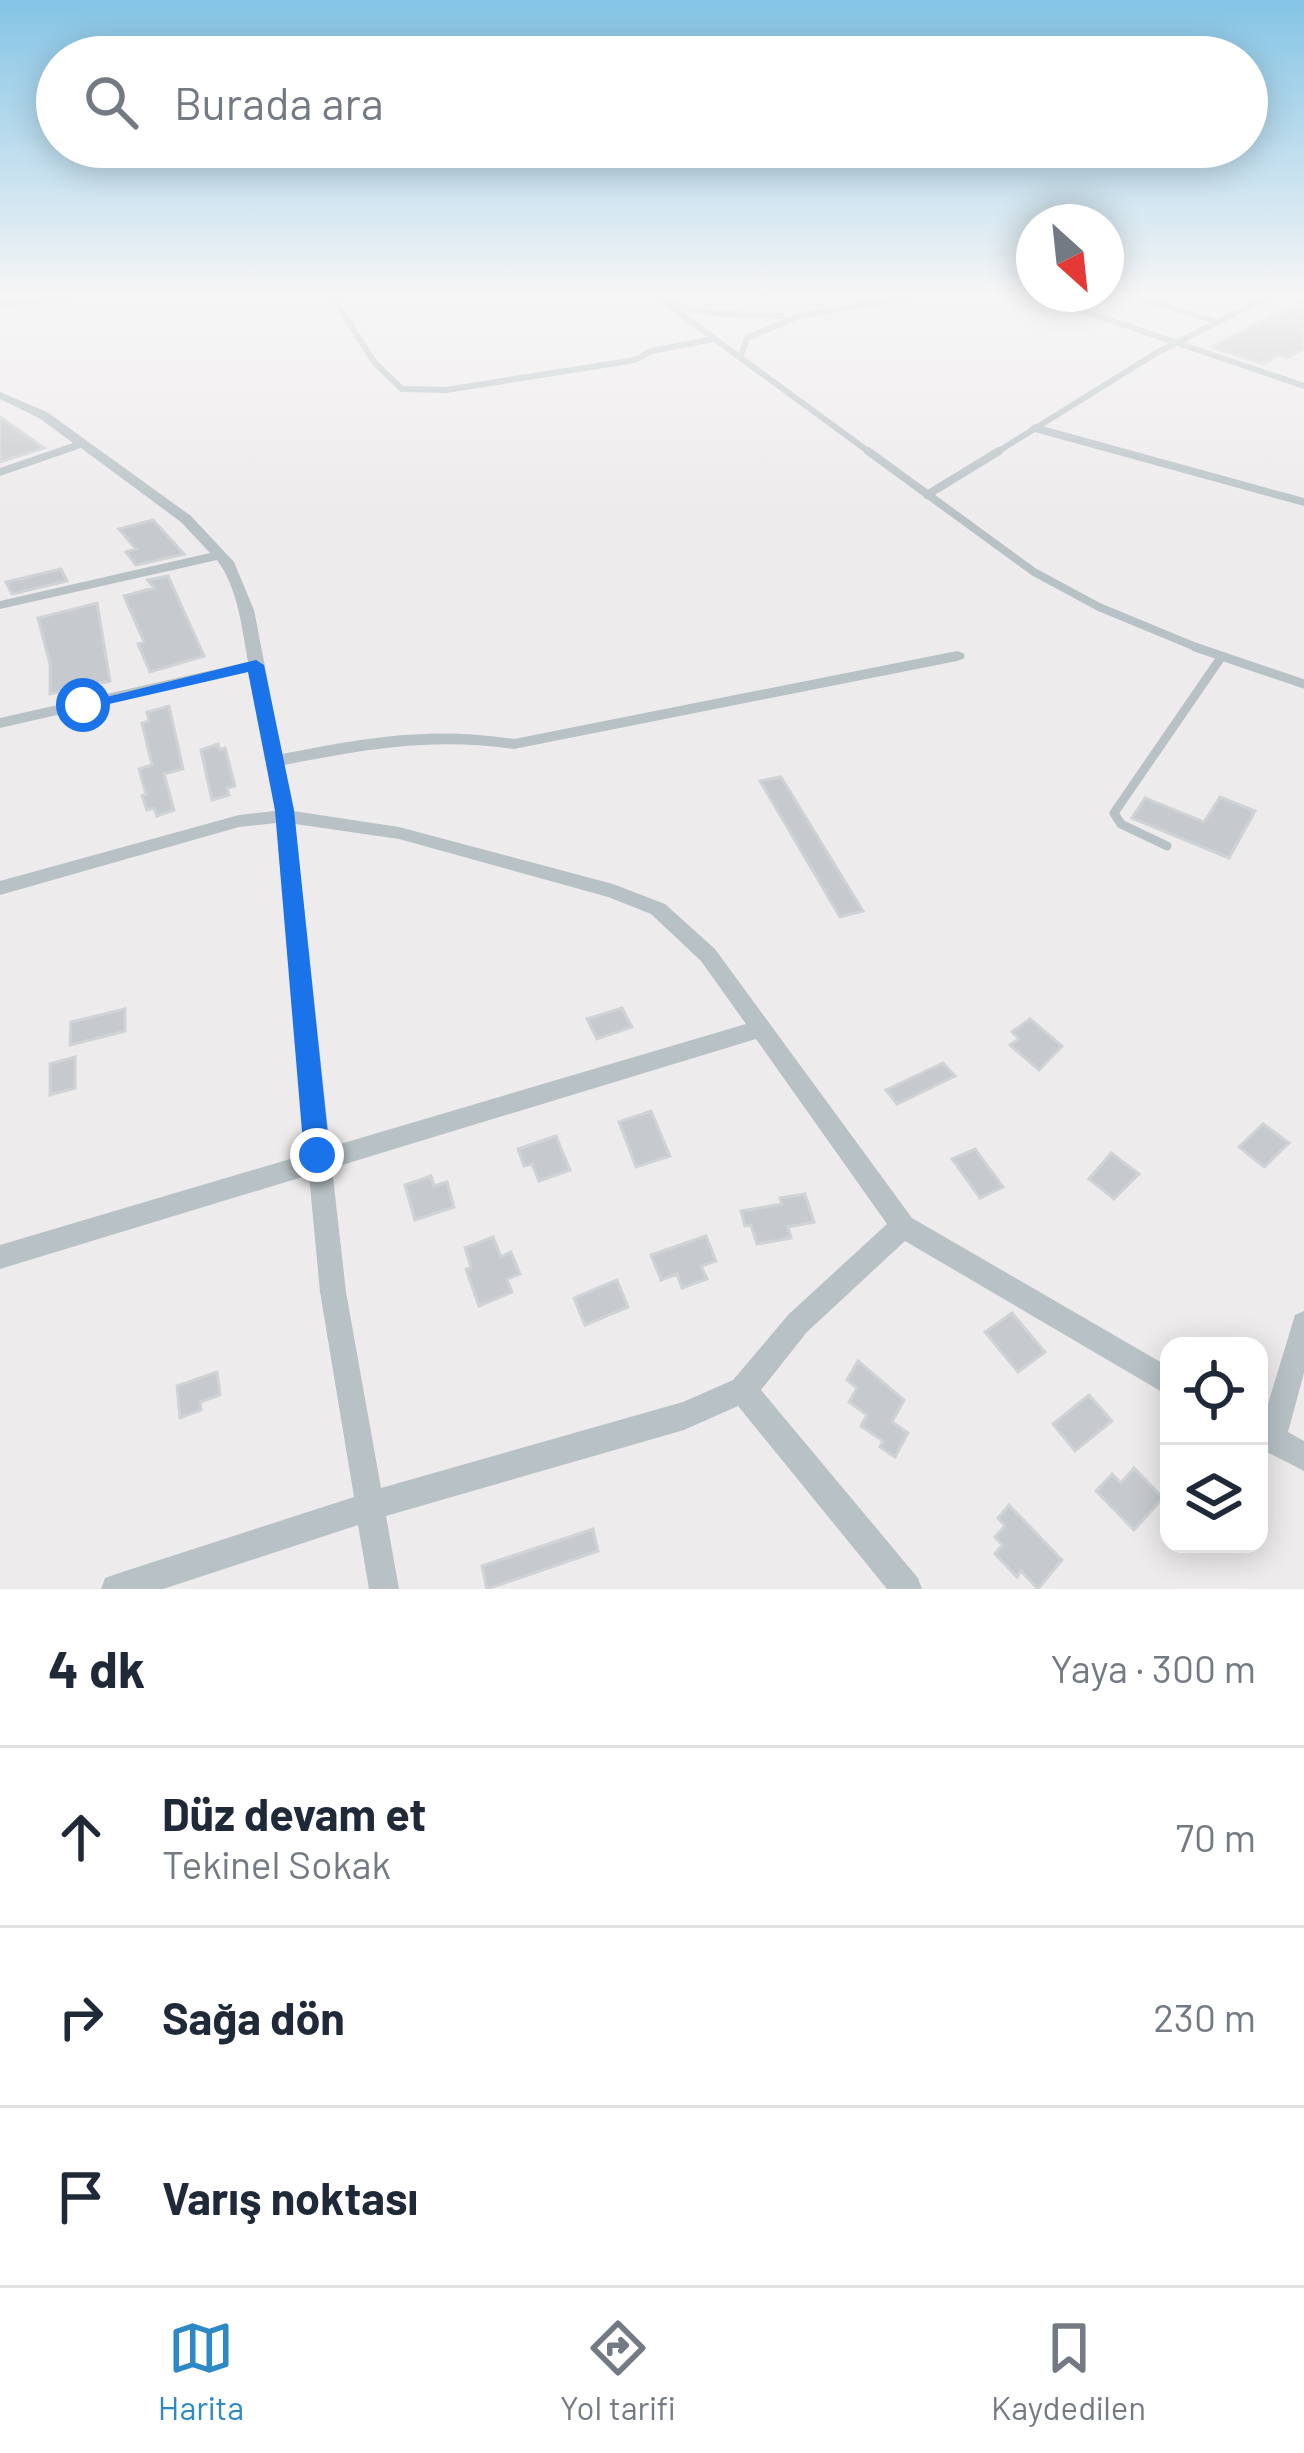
<!DOCTYPE html>
<html lang="tr">
<meta charset="utf-8">
<style>
body{margin:0;font-family:Barlow,sans-serif;background:#f2f2f3;color:#1f2937}
.controls{position:absolute;right:36px;bottom:36px;display:grid;overflow:hidden;border-radius:24px;box-shadow:0 6px 30px #0003}
.controls button{width:108px;height:108px;display:grid;place-items:center;padding:0;border:0;border-bottom:3px solid #e0e1e3;background:#fff;color:#1f2937;font:60px sans-serif}
.compass{position:absolute;left:1016px;top:204px;width:108px;height:108px;border-radius:50%;background:#fff;box-shadow:0 6px 30px #0003;rotate:153deg}
.stop{position:absolute;width:36px;height:36px;margin:-27px;border:9px solid #1a73e8;border-radius:50%;background:#fff}
.stop.end{background:#1a73e8;border-color:#fff;box-shadow:0 3px 12px #0008}
.list{margin:0;padding:0;list-style:none}
h2{display:flex;justify-content:space-between;align-items:center;height:156px;margin:0;padding:0 48px;font-size:51px}
h2 small{font-size:39px;font-weight:400;color:#747a83}
.list li{display:grid;grid-template-columns:78px 1fr auto;gap:36px;align-items:center;box-sizing:border-box;height:180px;padding:0 48px;border-top:3px solid #e0e1e3}
.list b{display:block;font-size:45px;white-space:nowrap}
.list p{margin:0;font-size:39px;white-space:nowrap;color:#747a83}
.list em{font-size:39px;font-style:normal;color:#747a83}
.icon{flex:none;width:66px;height:66px;fill:none;stroke:currentColor;stroke-width:2;stroke-linecap:round;stroke-linejoin:round}
.map{position:relative;flex:none;width:1304px;height:1589px;overflow:hidden}
.search{position:absolute;background:#fff;box-shadow:0 6px 30px #0003;left:36px;right:36px;top:36px;height:132px;display:flex;align-items:center;gap:30px;box-sizing:border-box;padding:0 42px;border-radius:66px;color:#747a83;font-size:45px}
.sheet{height:696px;background:#fff}
nav{display:flex;justify-content:space-around;align-items:center;box-sizing:border-box;height:168px;border-top:3px solid #e0e1e3;background:#fff;font-size:33px;color:#747a83}
nav a{display:grid;justify-items:center;gap:6px}
nav .on{color:#2d89c6}
.map>svg:first-child{display:block}
</style>
<div class="map">
<svg width="1304" height="1589" viewBox="0 0 1304 1589">
<rect width="100%" height="100%" fill="#eeebec"/>
<path fill="#c6c9cd" stroke="#d0d3d6" stroke-width="3" d="M1304,299V349L1287,358L1279,355L1263,364L1212,347Z
M0,417L31,439L44,448L0,462Z
M153,520L184,554L136,565L126,552L136,549L119,529Z
M61,569L67,581L12,594L6,582Z
M168,576L204,656L150,672L138,644L144,642L124,596L154,588L148,580Z
M97,603L110,681L50,694V664L38,618Z
M169,706L183,769L164,774L174,810L157,816L154,808L147,810L142,796L146,794L139,769L152,765L142,723L149,721L147,712Z
M218,744L220,750L225,748L235,786L227,788L229,795L212,800L201,750Z
M781,777L863,911L840,917L760,781Z
M1220,797L1255,811L1229,858L1132,818L1145,798L1204,822Z
M622,1008L632,1027L597,1039L587,1019Z
M125,1009V1031L70,1045L71,1022Z
M1030,1019L1062,1046L1039,1070L1010,1045L1019,1039L1012,1032Z
M75,1057V1088L50,1095V1064Z
M943,1063L955,1076L897,1104L886,1090Z
M651,1111L670,1156L636,1167L619,1122Z
M1263,1124L1289,1143L1264,1167L1239,1147Z
M556,1136L570,1170L539,1181L532,1164L524,1166L518,1149Z
M975,1149L1003,1187L980,1198L952,1159Z
M1111,1153L1139,1174L1114,1199L1089,1179Z
M431,1176L434,1186L447,1182L454,1207L415,1220L405,1185Z
M805,1194L814,1222L788,1227L791,1238L757,1244L751,1225L745,1226L741,1211L782,1204L780,1198Z
M706,1236L716,1261L701,1266L707,1279L682,1288L677,1274L661,1280L651,1255Z
M493,1237L501,1257L511,1252L520,1274L507,1279L512,1292L479,1306L466,1269L471,1267L465,1248Z
M617,1280L628,1307L585,1325L574,1298Z
M1012,1313L1045,1352L1018,1372L985,1332Z
M858,1361L904,1400L892,1422L908,1433L895,1457L880,1447L883,1441L861,1426L867,1415L849,1402L857,1388L847,1380Z
M217,1372L220,1395L200,1402L201,1410L180,1418L177,1386Z
M1089,1395L1112,1421L1075,1451L1053,1424Z
M1134,1468L1163,1498L1134,1530L1096,1491L1112,1474L1121,1483Z
M1009,1505L1062,1560L1038,1589L1021,1571L1017,1577L995,1554L1002,1545L995,1537L1005,1526L998,1518Z
M593,1529L598,1551L487,1589L482,1566Z"/>
<g fill="none" stroke-linecap="round" stroke-linejoin="round">
<path stroke="#b8c2c6" stroke-width="6" d="M332,296L375,363L402,389L446,390L635,360L651,351L714,339
M656,296L872,454
M1039,296L1304,386
M1133,296L1214,321
M0,305L74,296
M673,305L712,313L782,316
M740,358L747,338L799,316L914,296
M994,454L1158,352L1270,296"/>
<path stroke="#b8c2c6" stroke-width="8" d="M868,451L1034,572L1099,607L1203,650
M927,495L999,451"/>
<path stroke="#b8c2c6" stroke-width="9" d="M1195,647L1304,684
M1167,846L1121,824L1114,813L1222,656"/>
<path fill="#b8c2c6" fill-rule="evenodd" d="M0,392L47,412L191,516L234,562L254,610L282,754C365,738 429,726 514,739L957,651L963,653L965,656L963,659L957,661L514,749C432,737 365,749 284,765L293,811L399,827L613,884L665,904L715,949L912,1218L1169,1367V1396L905,1241L807,1332L761,1390L918,1578L922,1589H887L738,1406L684,1430L386,1516L399,1589H369L358,1525L163,1589H101L105,1578L116,1574L354,1497L320,1292L309,1175L0,1269V1245L307,1154L276,823L239,827L0,895V881L239,815L275,811L250,671L0,728V718L248,662C242,628 238,588 217,560L0,609V601L210,553L181,522L81,448L0,476V468L73,443L39,418L0,399ZM295,824L399,839L608,897L651,914L701,961L746,1024L330,1147ZM756,1039L887,1224L789,1314L733,1380L683,1402L381,1488L346,1292L332,1168Z
M1035,424L1304,498V506L1031,431L1029,428Z
M1304,1311V1373L1288,1432L1304,1441V1471L1259,1448V1418L1263,1420L1295,1315Z"/>
</g>
<linearGradient id="sky" x2="0" y2="1"><stop stop-color="#84c4e5"/><stop offset="0.57" stop-color="#f7f6f6"/><stop offset="1" stop-color="#f7f6f6" stop-opacity="0"/></linearGradient>
<rect width="1304" height="518" fill="url(#sky)"/>
<path fill="#1a73e8" d="M256,660L264,665L294,810L330,1155L317,1166L304,1155L275,810L248,672L83,710L74,705Z"/>
</svg>
<div class="controls">
<button><svg class="icon" aria-label="locate" viewBox="0 0 24 24"><circle cx="12" cy="12" r="6"/><path d="M12 2v4M12 18v4M2 12h4M18 12h4"/></svg></button>
<button><svg class="icon" aria-label="layers" viewBox="0 0 24 24"><path d="M12 4l9 5-9 5-9-5zM3 14l9 5 9-5"/></svg></button>
</div>
<svg class="compass" viewBox="-18 -18 36 36"><path d="M0-13l5 13h-10z" fill="#e53935"/><path d="M0 13l5-13h-10z" fill="#747a83"/></svg>
<div class="stop" style="left:83px;top:705px"></div>
<div class="stop end" style="left:317px;top:1155px"></div>
<div class="search"><svg class="icon" aria-label="search" viewBox="0 0 24 24"><circle cx="10" cy="10" r="6"/><path d="M15 15l6 6"/></svg>Burada ara</div>
</div>
<section class="sheet">
<h2>4 dk<small>Yaya · 300 m</small></h2>
<ul class="list">
<li><svg class="icon" aria-label="ahead" viewBox="0 0 24 24"><path d="M12 20V5M6 11l6-6 6 6"/></svg><div><b>Düz devam et</b><p>Tekinel Sokak</p></div><em>70 m</em></li>
<li><svg class="icon" aria-label="right" viewBox="0 0 24 24"><path d="M7 20v-9h11M14 6l5 5-5 5"/></svg><div><b>Sağa dön</b></div><em>230 m</em></li>
<li><svg class="icon" aria-label="arrive" viewBox="0 0 24 24"><path d="M6 21V4h12l-3 4 3 4H6"/></svg><div><b>Varış noktası</b></div></li>
</ul>
</section>
<nav>
<a class="on"><svg class="icon" aria-label="map" viewBox="0 0 24 24"><path d="M3 6l6-2 6 2 6-2v14l-6 2-6-2-6 2zM9 4v14M15 6v14"/></svg>Harita</a>
<a><svg class="icon" aria-label="directions" viewBox="0 0 24 24"><path d="M12 3l9 9-9 9-9-9zM9 14v-3h6M13 9l2 2-2 2"/></svg>Yol tarifi</a>
<a><svg class="icon" aria-label="saved" viewBox="0 0 24 24"><path d="M7 4h10v16l-5-4-5 4z"/></svg>Kaydedilen</a>
</nav>
